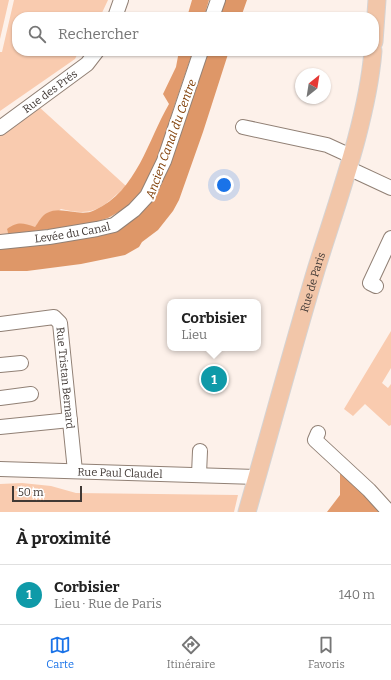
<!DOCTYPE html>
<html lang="fr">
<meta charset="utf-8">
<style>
body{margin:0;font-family:Bitter,serif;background:#f6f6f6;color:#222}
.compass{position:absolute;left:295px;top:68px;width:36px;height:36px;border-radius:50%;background:#fff;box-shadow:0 1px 3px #0004;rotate:30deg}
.scale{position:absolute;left:12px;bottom:10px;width:70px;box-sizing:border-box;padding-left:4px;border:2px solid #413935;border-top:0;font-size:11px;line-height:14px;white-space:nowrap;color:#413935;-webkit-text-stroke:3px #fff;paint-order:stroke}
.you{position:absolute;left:224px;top:185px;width:14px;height:14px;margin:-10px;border:3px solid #fff;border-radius:50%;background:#1a73e8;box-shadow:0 0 0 6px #1a73e833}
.badge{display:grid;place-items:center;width:26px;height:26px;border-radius:50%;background:#1a73e8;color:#fff;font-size:13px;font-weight:700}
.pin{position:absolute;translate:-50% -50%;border:2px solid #fff;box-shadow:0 1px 4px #0006}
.popup{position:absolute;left:167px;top:299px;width:94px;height:52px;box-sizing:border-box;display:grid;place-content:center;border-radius:8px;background:#fff;filter:drop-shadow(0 1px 3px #0005);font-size:13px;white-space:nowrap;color:#767676}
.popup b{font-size:15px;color:#222}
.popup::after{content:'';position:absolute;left:50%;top:100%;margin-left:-8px;border:8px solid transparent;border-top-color:#fff}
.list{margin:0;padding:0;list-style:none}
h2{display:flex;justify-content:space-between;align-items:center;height:52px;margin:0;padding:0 16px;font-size:17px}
h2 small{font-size:13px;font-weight:400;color:#767676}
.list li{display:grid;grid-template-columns:26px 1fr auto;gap:12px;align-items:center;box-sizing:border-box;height:60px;padding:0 16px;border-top:1px solid #e0e0e0}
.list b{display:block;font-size:15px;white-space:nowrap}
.list p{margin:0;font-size:13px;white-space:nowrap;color:#767676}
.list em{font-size:13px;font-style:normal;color:#767676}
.icon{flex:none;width:22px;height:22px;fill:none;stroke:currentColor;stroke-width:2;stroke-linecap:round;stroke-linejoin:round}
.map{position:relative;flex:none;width:391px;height:512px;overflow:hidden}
.search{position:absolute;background:#fff;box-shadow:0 1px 3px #0004;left:12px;right:12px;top:12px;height:44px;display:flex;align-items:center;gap:10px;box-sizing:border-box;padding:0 14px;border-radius:16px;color:#767676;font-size:15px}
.sheet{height:112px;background:#fff}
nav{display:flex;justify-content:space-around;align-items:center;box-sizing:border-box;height:56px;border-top:1px solid #e0e0e0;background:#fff;font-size:11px;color:#767676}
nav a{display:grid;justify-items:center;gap:2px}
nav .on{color:#1a73e8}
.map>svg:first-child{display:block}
</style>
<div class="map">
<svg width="391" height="512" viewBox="0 0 391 512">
<rect width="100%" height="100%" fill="#fdf1ea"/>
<path fill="#f9cbaf" d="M0,0H9L0,39Z
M14,0H108L100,17H17V51H79L75,59L0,111V52H2Z
M38,106L126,186C102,208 95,217 61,209L35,227L7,229L8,234L0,235V133Z
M391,331V368L382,383L388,388L391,384V425L389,426L365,404L353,416L344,409Z
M22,483L51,486L76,493L238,495L234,512H0V484Z"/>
<path fill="#e29b6d" d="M192,0H209L204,17H187Z
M179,51H193L174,107L158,161L144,193L124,209L108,218L86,225L8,234L7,229C18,221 23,223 35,227C38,223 42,215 47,213C62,205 80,218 95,210C137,191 148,140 169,104L163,94L176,67Z
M340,470L383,512H327L340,495Z"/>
<path fill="#de9768" d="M222,0H247L241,17H216Z
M204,51H229L203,132L179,200L173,211L158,230L142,242L139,247L125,255L81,264L27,271H0V246L136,214Z"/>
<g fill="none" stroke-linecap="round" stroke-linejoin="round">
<defs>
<g id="minor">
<path d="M115,17L121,0"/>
<path d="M212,17L218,0"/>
<path d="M243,127L327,145L351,156"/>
<path id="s1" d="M0,128L87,64L97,51"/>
<path d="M348,168L391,188"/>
<path id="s2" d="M0,242L49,237L97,229L114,225L134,210L147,196L164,161L201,51"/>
<path d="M376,286L370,283L391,238"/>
<path id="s3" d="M0,324L54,317L60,323L75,471"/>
<path d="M0,365L21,363"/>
<path d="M0,398L31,394"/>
<path d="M0,427L70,420"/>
<path d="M318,433L315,440L369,490L389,512"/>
<path id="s4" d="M0,469L257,477"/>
<path d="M199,474L200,451"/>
</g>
<g id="major">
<path d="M374,42L377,0"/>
<path id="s5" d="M247,512C270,432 292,350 316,270C337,202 367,122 373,51"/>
</g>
</defs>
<use href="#minor" stroke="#918075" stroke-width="16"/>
<use href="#major" stroke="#d5d3d3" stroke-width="19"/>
<use href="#minor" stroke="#fff" stroke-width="14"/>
<use href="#major" stroke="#f2c6a9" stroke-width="17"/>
</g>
<g text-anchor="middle" stroke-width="4" stroke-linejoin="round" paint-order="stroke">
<g font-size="11" fill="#413935" stroke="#fff">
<text dy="4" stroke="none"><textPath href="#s1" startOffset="62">Rue des Prés</textPath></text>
<text dy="4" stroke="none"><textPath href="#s2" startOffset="73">Levée du Canal</textPath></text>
<text dy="4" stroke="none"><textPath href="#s5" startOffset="239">Rue de Paris</textPath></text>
<text dy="4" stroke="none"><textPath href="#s3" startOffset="118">Rue Tristan Bernard</textPath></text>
<text dy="4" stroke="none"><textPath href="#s4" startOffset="120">Rue Paul Claudel</textPath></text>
</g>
<g font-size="12" font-style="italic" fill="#814008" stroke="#fff">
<text transform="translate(171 139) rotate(-70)" y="4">Ancien Canal du Centre</text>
</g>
</g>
</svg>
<svg class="compass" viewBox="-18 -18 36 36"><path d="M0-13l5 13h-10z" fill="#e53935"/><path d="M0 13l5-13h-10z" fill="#767676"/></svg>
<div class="scale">50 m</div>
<div class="you"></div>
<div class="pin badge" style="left:214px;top:379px;background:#0f9aa8">1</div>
<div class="popup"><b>Corbisier</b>Lieu</div>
<div class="search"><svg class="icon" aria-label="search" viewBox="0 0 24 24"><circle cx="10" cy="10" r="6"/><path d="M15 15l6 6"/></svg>Rechercher</div>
</div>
<section class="sheet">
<h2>À proximité<small></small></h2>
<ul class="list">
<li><span class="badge" style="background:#0f9aa8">1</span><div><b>Corbisier</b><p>Lieu · Rue de Paris</p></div><em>140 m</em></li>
</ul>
</section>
<nav>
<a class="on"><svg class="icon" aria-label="map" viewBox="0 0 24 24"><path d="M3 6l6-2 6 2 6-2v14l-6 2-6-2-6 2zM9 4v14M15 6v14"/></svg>Carte</a>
<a><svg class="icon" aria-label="directions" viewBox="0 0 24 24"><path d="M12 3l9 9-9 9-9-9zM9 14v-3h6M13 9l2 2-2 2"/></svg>Itinéraire</a>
<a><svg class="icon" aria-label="saved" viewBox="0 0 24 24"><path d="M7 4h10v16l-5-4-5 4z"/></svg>Favoris</a>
</nav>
